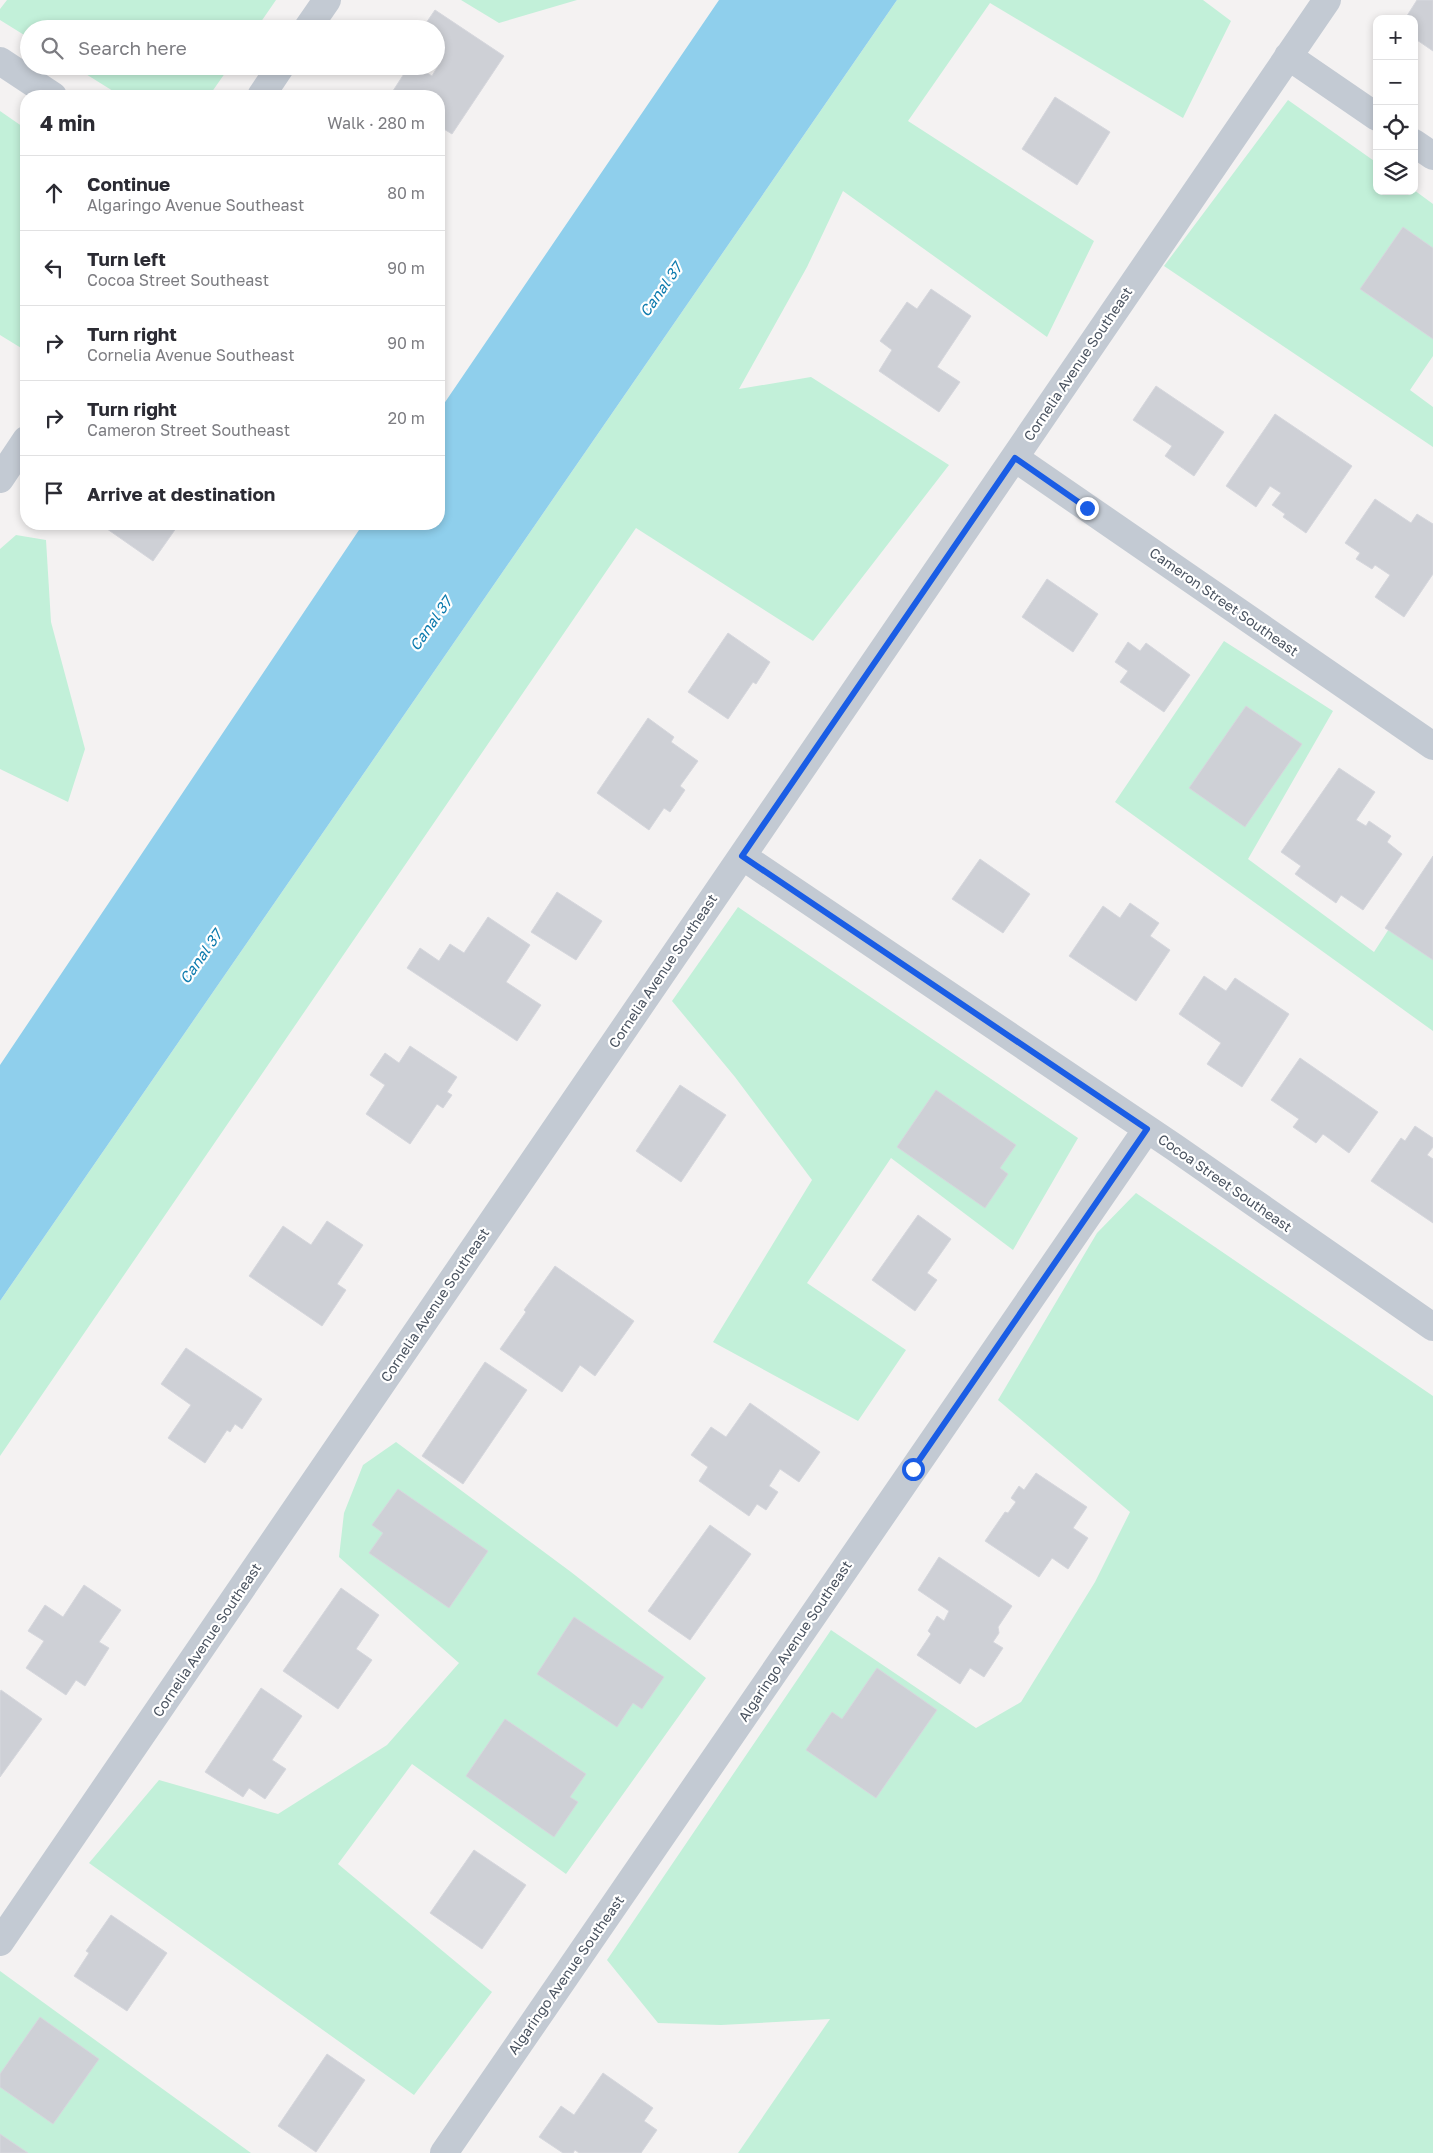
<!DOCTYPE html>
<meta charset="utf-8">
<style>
body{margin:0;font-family:"Golos Text",sans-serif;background:#f2f2f3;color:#2b2b33}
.controls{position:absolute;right:15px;top:15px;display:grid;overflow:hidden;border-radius:10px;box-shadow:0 2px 8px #0003}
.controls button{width:45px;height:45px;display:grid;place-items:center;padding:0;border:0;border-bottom:1px solid #e1e1e2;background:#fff;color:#2b2b33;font:25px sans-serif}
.stop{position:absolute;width:15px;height:15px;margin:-11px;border:4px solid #1a5de5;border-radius:50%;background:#fff}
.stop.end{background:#1a5de5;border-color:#fff;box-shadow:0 1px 5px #0008}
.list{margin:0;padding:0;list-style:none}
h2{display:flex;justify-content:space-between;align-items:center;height:65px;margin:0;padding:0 20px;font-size:21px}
h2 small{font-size:16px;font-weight:400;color:#7c7c81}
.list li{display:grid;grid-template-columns:32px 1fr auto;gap:15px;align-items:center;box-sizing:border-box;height:75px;padding:0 20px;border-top:1px solid #e1e1e2}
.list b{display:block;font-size:19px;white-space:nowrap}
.list p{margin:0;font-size:16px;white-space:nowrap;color:#7c7c81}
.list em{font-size:16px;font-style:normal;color:#7c7c81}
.icon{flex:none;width:28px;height:28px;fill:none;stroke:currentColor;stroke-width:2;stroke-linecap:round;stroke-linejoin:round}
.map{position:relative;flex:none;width:1433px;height:2153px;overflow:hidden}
.search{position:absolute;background:#fff;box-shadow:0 2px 8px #0003;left:20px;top:20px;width:425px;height:55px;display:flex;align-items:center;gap:12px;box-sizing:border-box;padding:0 18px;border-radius:28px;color:#7c7c81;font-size:19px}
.panel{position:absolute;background:#fff;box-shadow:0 2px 8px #0003;left:20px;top:90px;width:425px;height:440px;border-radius:20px}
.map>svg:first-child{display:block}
</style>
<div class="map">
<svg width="1433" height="2153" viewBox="0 0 1433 2153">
<rect width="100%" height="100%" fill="#f4f2f2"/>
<path fill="#c2f0d9" d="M7,0H276L256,29H29V38L0,20V9Z
M461,0H577L499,23Z
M897,0H1203L1231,21L1183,118L990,3L908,121L1094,241L1047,337L843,191L807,267L739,389L811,377L949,465L813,641L636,528L0,1456V1301Z
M73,66H230L209,96H121Z
M1288,100L1377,163V191L1414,190L1433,204V356L1410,390L1433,407V447L1164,266Z
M0,111L26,129V351L0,335Z
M16,535L46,540L51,622L85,749L68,802L0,769V549Z
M1224,641L1333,711L1248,859L1374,952L1433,861V1031L1115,802Z
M738,907L1078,1138L1013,1250L891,1158L807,1283L906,1350L858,1421L713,1342L812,1180L735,1077L672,1001Z
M1136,1193L1433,1396V2153H738L830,2019L721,2025L658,2023L607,1960L831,1630L976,1728L1021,1702L1095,1582L1130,1512L998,1400L1097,1233Z
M396,1442L571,1572L706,1678L566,1874L412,1764L338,1864L492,1992L414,2095L89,1863L159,1780L278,1814L387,1745L459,1663L339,1557L344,1513L363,1465Z
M0,1971L251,2153H0Z"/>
<path fill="#8fcfec" d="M719,0H897L0,1301V1065L363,524H439V411Z"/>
<path fill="#ced0d6" stroke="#d6d7dd" d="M1417,0H1433V51L1414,38V19H1405Z
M435,10L504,56L452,134L439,126V96H394L391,94L409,66H416L432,76L438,66L436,64V29H422Z
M1055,97L1110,132L1077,185L1022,149Z
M1403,227L1433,248V339L1360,289Z
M931,289L971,316L937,367L960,382L939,412L879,371L892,350L880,341L907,302L917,309Z
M1156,386L1224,432L1194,476L1165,456L1172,446L1133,420Z
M1275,414L1352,466L1306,533L1283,517L1285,514L1272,505L1281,493L1270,486L1256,507L1226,486Z
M1375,499L1411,523L1417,514L1433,524V574L1404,617L1375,597L1390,575L1375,565L1372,569L1356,559L1360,553L1345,543Z
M100,524H179L153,561Z
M1047,579L1098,614L1073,652L1022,617Z
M728,633L770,662L756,684L753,682L728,719L688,692Z
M1128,642L1140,651L1146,643L1190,675L1164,712L1120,682L1128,671L1115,662Z
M1246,706L1302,744L1245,827L1189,788Z
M648,718L674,737L671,742L698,761L680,786L685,790L670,812L664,808L649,830L597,793Z
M1339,768L1375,792L1356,820L1366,826L1369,821L1391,836L1387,842L1402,854L1363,910L1341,895L1336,903L1295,874L1301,866L1281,852Z
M1433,856V960L1385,928Z
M980,859L1030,894L1003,933L952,899Z
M557,892L602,921L576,960L531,932Z
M1130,903L1159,923L1150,936L1170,950L1136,1001L1069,956L1103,906L1120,918Z
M488,917L530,945L506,982L541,1005L517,1041L407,968L420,948L439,961L450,944L464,953Z
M1204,976L1226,991L1235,978L1289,1014L1242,1087L1207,1064L1221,1043L1179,1014Z
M410,1046L457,1077L447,1092L452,1095L443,1108L437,1104L410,1144L366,1114L385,1085L370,1075L385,1053L399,1063Z
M1300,1058L1378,1112L1349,1153L1323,1134L1316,1143L1293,1127L1299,1119L1271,1100Z
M680,1085L726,1115L681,1182L636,1151Z
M936,1090L1016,1145L1000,1168L1008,1174L985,1208L897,1147Z
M1415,1126L1433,1138V1147L1427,1155L1433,1159V1223L1371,1181L1401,1138L1405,1141Z
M918,1215L951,1239L927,1273L937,1280L915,1311L872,1280Z
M327,1221L363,1245L337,1284L346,1290L322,1326L249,1276L283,1226L311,1245Z
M555,1266L634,1321L595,1376L580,1365L562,1392L500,1349L526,1312L524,1310Z
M186,1348L262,1399L242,1429L235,1424L230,1432L227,1430L205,1463L168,1438L191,1405L161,1384Z
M485,1362L527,1390L463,1484L422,1456Z
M750,1403L820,1452L799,1482L780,1469L769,1486L778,1492L766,1510L757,1504L749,1516L699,1481L708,1467L691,1455L711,1427L726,1437Z
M1036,1473L1087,1507L1073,1528L1088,1538L1068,1569L1052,1558L1039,1577L985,1541L1005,1512L1008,1513L1016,1502L1011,1498L1019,1486L1024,1490Z
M398,1489L488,1551L449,1608L369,1553L383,1533L372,1525Z
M710,1525L751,1554L690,1640L648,1611Z
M939,1557L1012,1606L998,1627L999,1633L993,1642L1003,1648L984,1677L970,1668L960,1684L917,1655L931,1634L928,1631L937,1616L944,1621L949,1611L918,1590Z
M84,1585L121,1610L99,1642L109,1648L85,1686L76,1680L66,1695L26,1668L44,1641L28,1631L45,1605L63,1617Z
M341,1588L379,1615L356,1649L372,1660L338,1709L283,1671Z
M574,1617L664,1677L642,1709L633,1703L617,1727L537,1674Z
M877,1668L937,1710L876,1798L806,1750L832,1712L842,1719Z
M261,1688L302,1716L272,1760L286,1769L265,1799L249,1788L243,1797L205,1772Z
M1,1690L42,1719L0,1777V1692Z
M505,1719L586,1774L570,1797L578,1802L554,1837L466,1776Z
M474,1850L526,1885L482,1949L430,1913Z
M111,1915L167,1953L127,2011L74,1976L89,1953L86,1951Z
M40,2017L99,2059L53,2124L0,2087V2074Z
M327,2054L365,2080L316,2152L278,2126Z
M603,2073L653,2108L644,2121L657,2130L641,2153H579L575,2150L573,2153H563L539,2137L561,2106L574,2115Z
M0,2134L28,2153H0Z"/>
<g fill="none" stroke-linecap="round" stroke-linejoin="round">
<path stroke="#c3cad3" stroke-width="28" d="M307,29L327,0
M1288,56L1377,117
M0,61L53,96
M261,96L281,66
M1414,143L1433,156
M1015,458L1433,746
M0,479L26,440
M742,856L1174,1147L1433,1327
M0,1942L1327,0
M444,2153L1147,1129"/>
</g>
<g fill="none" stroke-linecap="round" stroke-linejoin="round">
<path stroke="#1a5de5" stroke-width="6" d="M913,1469L1147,1129L742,856L1015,458L1087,508"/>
</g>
<g text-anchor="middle" stroke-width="4.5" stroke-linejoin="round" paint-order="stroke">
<g font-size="14" fill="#49525f" stroke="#fff">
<text transform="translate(1078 364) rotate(-56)" y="5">Cornelia Avenue Southeast</text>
<text transform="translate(1224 602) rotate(35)" y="5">Cameron Street Southeast</text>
<text transform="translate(663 971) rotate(-56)" y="5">Cornelia Avenue Southeast</text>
<text transform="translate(1225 1183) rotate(35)" y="5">Cocoa Street Southeast</text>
<text transform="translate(435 1305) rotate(-56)" y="5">Cornelia Avenue Southeast</text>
<text transform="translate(207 1640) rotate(-56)" y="5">Cornelia Avenue Southeast</text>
<text transform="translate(795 1641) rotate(-56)" y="5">Algaringo Avenue Southeast</text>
<text transform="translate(566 1975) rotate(-55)" y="5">Algaringo Avenue Southeast</text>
</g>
<g font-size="15" font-style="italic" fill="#0d7bae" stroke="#fff">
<text transform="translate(661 290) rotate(-55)" y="5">Canal 37</text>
<text transform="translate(431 624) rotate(-55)" y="5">Canal 37</text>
<text transform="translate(201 957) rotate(-55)" y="5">Canal 37</text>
</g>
</g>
</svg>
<div class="controls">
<button>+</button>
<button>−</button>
<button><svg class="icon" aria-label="locate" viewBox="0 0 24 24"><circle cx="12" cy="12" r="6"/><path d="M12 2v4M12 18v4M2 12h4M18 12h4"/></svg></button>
<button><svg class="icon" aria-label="layers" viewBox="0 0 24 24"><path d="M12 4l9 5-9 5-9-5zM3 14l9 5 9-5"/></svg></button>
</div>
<div class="stop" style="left:913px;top:1469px"></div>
<div class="stop end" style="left:1087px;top:508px"></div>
<div class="search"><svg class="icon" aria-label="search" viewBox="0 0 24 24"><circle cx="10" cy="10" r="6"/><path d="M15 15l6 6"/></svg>Search here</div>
<section class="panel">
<h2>4 min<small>Walk · 280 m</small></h2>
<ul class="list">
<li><svg class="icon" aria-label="ahead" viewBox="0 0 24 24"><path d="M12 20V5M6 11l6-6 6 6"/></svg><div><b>Continue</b><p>Algaringo Avenue Southeast</p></div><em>80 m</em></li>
<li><svg class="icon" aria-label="left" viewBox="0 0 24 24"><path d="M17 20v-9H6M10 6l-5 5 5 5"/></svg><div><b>Turn left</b><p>Cocoa Street Southeast</p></div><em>90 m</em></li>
<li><svg class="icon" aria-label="right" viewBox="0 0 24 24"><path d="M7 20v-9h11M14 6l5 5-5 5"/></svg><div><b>Turn right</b><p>Cornelia Avenue Southeast</p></div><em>90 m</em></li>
<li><svg class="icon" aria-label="right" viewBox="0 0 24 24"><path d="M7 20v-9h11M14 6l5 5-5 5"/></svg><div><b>Turn right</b><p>Cameron Street Southeast</p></div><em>20 m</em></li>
<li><svg class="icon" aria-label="arrive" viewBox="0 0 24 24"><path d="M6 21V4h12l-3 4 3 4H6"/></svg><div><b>Arrive at destination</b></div></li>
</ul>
</section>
</div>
